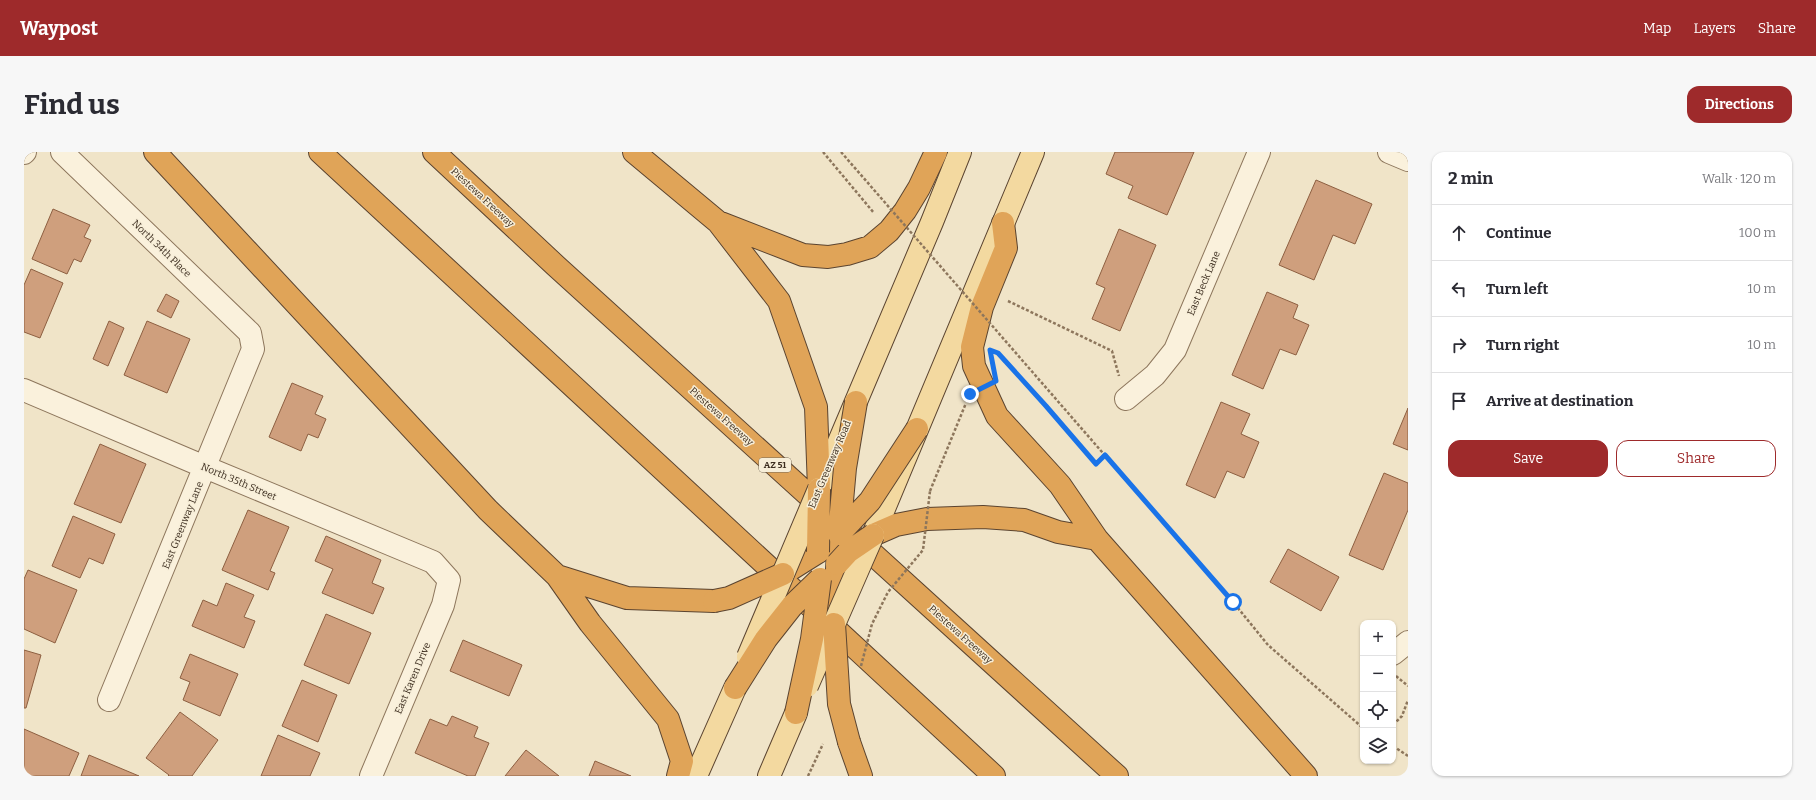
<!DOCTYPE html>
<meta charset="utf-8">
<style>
body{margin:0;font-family:Bitter,serif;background:#f7f7f7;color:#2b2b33}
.controls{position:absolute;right:12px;bottom:12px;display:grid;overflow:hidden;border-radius:8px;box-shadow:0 1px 3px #0004}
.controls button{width:36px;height:36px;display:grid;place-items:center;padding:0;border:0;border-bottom:1px solid #e1e1e2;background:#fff;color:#2b2b33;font:20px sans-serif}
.stop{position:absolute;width:12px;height:12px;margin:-9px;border:3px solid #1a73e8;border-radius:50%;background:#fff}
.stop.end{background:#1a73e8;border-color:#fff;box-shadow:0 1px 4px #0008}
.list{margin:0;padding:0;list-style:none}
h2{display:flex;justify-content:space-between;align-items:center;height:52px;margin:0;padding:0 16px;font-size:17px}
h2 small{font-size:13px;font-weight:400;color:#7c7c81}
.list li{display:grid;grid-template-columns:26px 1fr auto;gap:12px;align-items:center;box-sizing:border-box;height:56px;padding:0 16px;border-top:1px solid #e1e1e2}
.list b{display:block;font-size:15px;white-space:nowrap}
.list em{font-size:13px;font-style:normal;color:#7c7c81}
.actions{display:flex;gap:8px;padding:12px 16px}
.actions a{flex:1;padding:9px 0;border:1px solid #9e2a2b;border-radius:12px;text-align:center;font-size:14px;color:#9e2a2b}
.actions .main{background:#9e2a2b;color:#fff}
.icon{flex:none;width:22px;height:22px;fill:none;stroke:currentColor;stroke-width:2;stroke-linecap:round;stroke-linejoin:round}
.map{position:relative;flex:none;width:1384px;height:624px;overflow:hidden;border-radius:12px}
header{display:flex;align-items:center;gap:24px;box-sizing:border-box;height:56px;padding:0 20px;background:#9e2a2b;color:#fff}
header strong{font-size:19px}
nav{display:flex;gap:22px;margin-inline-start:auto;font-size:14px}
.intro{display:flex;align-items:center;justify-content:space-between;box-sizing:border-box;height:96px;padding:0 24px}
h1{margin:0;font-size:28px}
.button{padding:10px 18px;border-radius:12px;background:#9e2a2b;color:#fff;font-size:14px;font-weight:700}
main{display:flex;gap:24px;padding:0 24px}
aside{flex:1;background:#fff;border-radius:12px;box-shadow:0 1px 3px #0004}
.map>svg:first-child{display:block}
</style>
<header>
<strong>Waypost</strong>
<nav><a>Map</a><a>Layers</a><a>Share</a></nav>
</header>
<div class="intro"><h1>Find us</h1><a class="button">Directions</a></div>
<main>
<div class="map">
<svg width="1384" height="624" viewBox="0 0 1384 624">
<rect width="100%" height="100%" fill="#f0e4c8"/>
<path fill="#cf9f7d" stroke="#8d5f41" d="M1091,0H1170L1143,63L1104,46L1109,34L1082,22Z
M1292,28L1348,52L1331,92L1309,83L1290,128L1255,113Z
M29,57L66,73L60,85L67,88L57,110L50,107L43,122L8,107Z
M1095,77L1132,93L1096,179L1068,167L1081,136L1072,132Z
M7,117L39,131L16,186L0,180V133Z
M1243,140L1274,153L1269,166L1285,173L1272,203L1256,197L1239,237L1208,223Z
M142,142L155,149L147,166L133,159Z
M85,169L100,176L84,214L69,207Z
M123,169L166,187L143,241L100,223Z
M268,231L299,244L291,262L302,267L294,286L284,282L277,299L245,285Z
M1197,250L1226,262L1217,282L1235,290L1220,326L1203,319L1191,346L1162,333Z
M1384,256V298L1369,292Z
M76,292L122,312L97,371L50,352Z
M1360,321L1384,331V358L1359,418L1325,403Z
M224,358L265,375L246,419L251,421L244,438L198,418Z
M49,364L91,382L79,412L65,406L56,426L28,414Z
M302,384L357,408L348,431L360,436L349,462L298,441L309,417L291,409Z
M1264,397L1315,425L1297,459L1246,430Z
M4,418L53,438L31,491L0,477V427Z
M202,431L230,443L220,465L231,469L220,496L168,474L179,448L193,454Z
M302,462L347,481L325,532L280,513Z
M439,488L498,513L485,544L426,519Z
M0,498L17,503L2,556H0Z
M166,502L214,522L196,564L159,548L166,530L156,526Z
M278,528L313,543L294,590L258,574Z
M156,560L194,588L168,624H144L145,623L122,606Z
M428,564L454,575L450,585L465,591L451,624H444L391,601L406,567L423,574Z
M0,577L55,601L45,624H0Z
M254,583L296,601L286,624H237Z
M502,598L535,624H481Z
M65,603L115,624H57Z
M571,609L607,624H565Z"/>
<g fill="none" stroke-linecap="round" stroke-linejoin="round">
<defs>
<path id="minor" d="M38,0L226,181L229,197L85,548
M1365,0L1384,8
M0,1L1,0
M0,238L181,315L409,410L425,428L419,453L347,624
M1102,247L1131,223L1151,198L1235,0
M1369,502L1384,490"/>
<path id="major" d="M795,337L908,70L936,0
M849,383L1009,0
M672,624L711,536
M745,624L772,561"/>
<path id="highway" d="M131,0L464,358L533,424L566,471L644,567L658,609L654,624
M296,0L970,624
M410,0L532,114L804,361
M610,0L694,70L755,149L792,255L795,337
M694,70L779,103L804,105L823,102L846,95L865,79L881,59L895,36L912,0
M979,71L982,96L958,155L948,195L950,214L973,264L1036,333L1073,387L1282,624
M849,383L872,373L903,367L959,365L1000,368L1034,380L1073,387
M829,384L1093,624
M759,422L794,400L809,388
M533,424L603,446L690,449
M810,471L815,382
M825,590L837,624"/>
</defs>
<use href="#minor" stroke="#8d765c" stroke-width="24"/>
<use href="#major" stroke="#5b4430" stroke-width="24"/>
<use href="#highway" stroke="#5b4430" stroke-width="24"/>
<path stroke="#8d765c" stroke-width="2.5" stroke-dasharray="3 2" stroke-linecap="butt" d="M799,0L850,61
M984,149L1088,199L1095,224
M972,200L1022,254L1071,312L1081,303
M906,339L942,251
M1125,354L1209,450L1244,493L1339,576
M1372,524L1384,534
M1369,573L1378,564L1384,548
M1369,594L1384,604
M784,624L799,592"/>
<use href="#minor" stroke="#faf1dc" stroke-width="22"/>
<use href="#major" stroke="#f3d9a0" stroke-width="22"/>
<use href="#highway" stroke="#e0a458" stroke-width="22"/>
<defs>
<path id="major-bridge" d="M724,505L795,337
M783,534L849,383"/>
<path id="highway-bridge" d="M815,382L821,316L832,250
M815,382L846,349L893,277
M794,400L795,337
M813,412L824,400L849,383
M690,449L705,446L759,422
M810,472L815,552L825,590
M711,536L742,487L768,454L796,427
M772,561L788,487L796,427"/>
</defs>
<use href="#major-bridge" stroke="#5b4430" stroke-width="24" stroke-linecap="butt"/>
<use href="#highway-bridge" stroke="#5b4430" stroke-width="24" stroke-linecap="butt"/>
<path stroke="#8d765c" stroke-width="2.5" stroke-dasharray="3 2" stroke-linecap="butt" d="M817,0L1125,354
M837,514L848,472L864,440L899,398L906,339"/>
<use href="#major-bridge" stroke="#f3d9a0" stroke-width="22"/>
<use href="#highway-bridge" stroke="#e0a458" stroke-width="22"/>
</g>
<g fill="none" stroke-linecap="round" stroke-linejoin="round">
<path stroke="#1a73e8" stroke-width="5" d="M946,242L972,229L966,198L974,201L1022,254L1072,312L1081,303L1209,450"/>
</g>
<g text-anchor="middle" stroke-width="3" stroke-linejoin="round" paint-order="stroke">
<rect fill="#f7eed8" stroke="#756857" stroke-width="1" x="735" y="306" width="32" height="14" rx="3"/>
<g font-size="9" font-weight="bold" fill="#3d2e20">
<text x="751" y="316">AZ 51</text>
</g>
<g font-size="10" fill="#3d2e20" stroke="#f7eed8">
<text transform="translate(459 45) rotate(43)" y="4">Piestewa Freeway</text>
<text transform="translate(138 96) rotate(44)" y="4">North 34th Place</text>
<text transform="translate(1179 131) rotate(-67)" y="4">East Beck Lane</text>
<text transform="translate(698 264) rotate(42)" y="4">Piestewa Freeway</text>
<text transform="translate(805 312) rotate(-67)" y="4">East Greenway Road</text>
<text transform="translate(215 329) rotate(23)" y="4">North 35th Street</text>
<text transform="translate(158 373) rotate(-68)" y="4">East Greenway Lane</text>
<text transform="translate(937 482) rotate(42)" y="4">Piestewa Freeway</text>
<text transform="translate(388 526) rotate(-67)" y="4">East Karen Drive</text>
</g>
</g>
</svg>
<div class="controls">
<button>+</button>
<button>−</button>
<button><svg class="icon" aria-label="locate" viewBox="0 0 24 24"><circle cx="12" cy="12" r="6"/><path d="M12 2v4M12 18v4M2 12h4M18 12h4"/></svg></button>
<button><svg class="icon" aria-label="layers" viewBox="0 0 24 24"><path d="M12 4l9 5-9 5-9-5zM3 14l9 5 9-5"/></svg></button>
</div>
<div class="stop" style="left:1209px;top:450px"></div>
<div class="stop end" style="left:946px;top:242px"></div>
</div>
<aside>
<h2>2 min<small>Walk · 120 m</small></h2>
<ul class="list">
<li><svg class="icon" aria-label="ahead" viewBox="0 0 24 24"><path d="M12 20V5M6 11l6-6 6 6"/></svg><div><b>Continue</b></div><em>100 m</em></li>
<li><svg class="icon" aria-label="left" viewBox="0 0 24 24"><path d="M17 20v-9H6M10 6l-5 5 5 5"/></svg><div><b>Turn left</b></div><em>10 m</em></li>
<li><svg class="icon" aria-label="right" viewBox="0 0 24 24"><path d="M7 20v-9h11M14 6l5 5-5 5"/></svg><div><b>Turn right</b></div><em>10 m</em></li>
<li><svg class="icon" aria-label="arrive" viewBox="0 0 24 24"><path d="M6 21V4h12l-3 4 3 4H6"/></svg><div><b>Arrive at destination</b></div></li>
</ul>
<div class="actions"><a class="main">Save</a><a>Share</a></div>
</aside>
</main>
